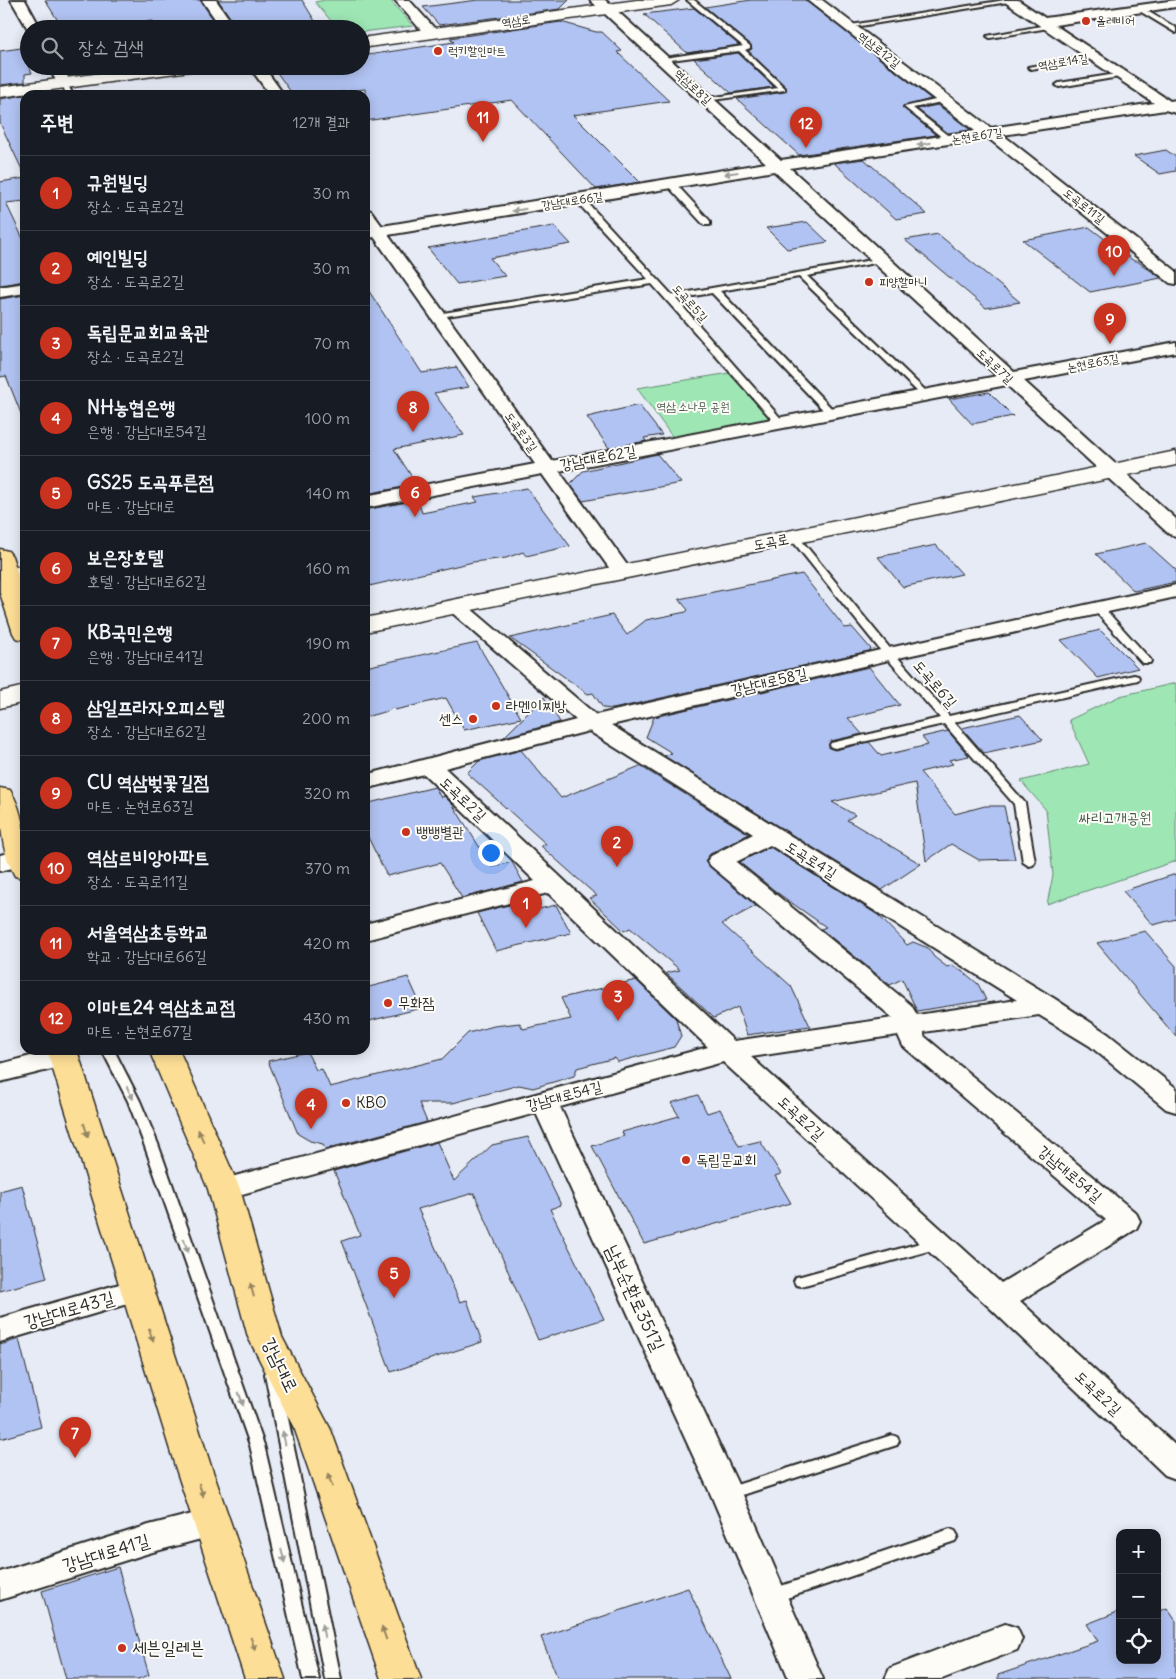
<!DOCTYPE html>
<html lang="ko">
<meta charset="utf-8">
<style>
body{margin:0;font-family:Delius,"Poor Story",sans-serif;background:#242831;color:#f1f3f6}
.controls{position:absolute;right:15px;bottom:15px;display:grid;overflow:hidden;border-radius:10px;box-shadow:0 2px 12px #0003}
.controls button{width:45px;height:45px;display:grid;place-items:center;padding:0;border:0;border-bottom:1px solid #363941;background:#171b24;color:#f1f3f6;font:25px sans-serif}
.you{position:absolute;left:490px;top:852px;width:18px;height:18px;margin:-12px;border:4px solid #fff;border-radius:50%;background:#1a73e8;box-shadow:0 0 0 8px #1a73e833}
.badge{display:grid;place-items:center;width:32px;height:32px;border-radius:50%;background:#c8321e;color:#fff;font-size:16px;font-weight:700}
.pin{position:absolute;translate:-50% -41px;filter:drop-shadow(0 1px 2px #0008)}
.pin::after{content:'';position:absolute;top:26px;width:18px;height:15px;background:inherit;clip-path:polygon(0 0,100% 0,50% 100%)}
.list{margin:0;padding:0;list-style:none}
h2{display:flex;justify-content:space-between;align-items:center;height:65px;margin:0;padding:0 20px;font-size:21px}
h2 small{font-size:16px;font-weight:400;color:#9ea1a6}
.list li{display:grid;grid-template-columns:32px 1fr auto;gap:15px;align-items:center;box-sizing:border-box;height:75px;padding:0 20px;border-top:1px solid #363941}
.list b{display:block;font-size:19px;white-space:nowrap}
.list p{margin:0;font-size:16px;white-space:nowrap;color:#9ea1a6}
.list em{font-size:16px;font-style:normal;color:#9ea1a6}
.icon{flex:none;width:28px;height:28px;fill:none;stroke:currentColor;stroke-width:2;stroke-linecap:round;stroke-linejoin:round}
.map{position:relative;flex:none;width:1176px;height:1679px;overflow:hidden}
.search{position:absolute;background:#171b24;box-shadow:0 2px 12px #0003;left:20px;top:20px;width:350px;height:55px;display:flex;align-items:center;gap:12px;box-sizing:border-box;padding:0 18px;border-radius:28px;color:#9ea1a6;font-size:19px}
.panel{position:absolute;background:#171b24;box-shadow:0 2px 12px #0003;left:20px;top:90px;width:350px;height:965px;border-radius:15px}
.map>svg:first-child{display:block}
</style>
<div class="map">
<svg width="1176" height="1679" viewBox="0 0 1176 1679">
<rect width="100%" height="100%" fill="#e6ebf6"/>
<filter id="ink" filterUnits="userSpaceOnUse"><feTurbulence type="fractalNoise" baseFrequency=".02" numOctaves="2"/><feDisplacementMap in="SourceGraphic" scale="10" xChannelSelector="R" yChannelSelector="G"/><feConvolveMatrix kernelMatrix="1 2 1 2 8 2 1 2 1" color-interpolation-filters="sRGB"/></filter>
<g filter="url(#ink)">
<path fill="#9ee7b5" stroke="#648970" d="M325,0H390L413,26L361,32V29H338L315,2Z
M730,373L772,422L674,439L637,388Z
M1176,683V861L1047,904L1053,875L1046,810L1021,781L1089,764L1069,720L1120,696Z"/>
<path fill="#b1c3f2" stroke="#2b2b2b" d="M45,0H200L220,29H159L153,21L93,29H63Z
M218,0H302L320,29H238Z
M478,0H569L560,9L439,25L423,7Z
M751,0H805L931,99L902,107L936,135L799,155L737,99L785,92L786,87L748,51L752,49L751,45L705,7Z
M694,8L739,45L687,53L644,14Z
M561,22L596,32H602L622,51L617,52L669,101L573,115L640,182L596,189L512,100L365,121V89L322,95H293L273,67L361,66V56L454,42L450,38Z
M21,48L32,73L25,74V82L0,85V51Z
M738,53L774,87L731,93L694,59Z
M25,95V176L0,123V99Z
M938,105L970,130L948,133L917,109Z
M1166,150L1176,157V171L1160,174L1134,156Z
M864,159L927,214L896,219L834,163Z
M25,178V201L6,203L25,243V281L0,285V182Z
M807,222L828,242L787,249L766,228Z
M554,226L571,244L490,258L505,276L457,284L428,248Z
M1089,227L1134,261H1137L1161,278L1090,292L1023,240Z
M938,234L1020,302L986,308L905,240Z
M365,285L422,373L456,367L469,387L434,393L464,435L394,449L412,477L414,485L365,494Z
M25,295V421H24L6,376L0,377V299Z
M989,392L1013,416L972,424L949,399Z
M639,405L662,435L644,438L646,441L609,448L587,417Z
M657,454L681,483L583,501L570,484L583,471Z
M527,488L570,546L526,556L523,552L506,558L473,562L365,587V510L418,500L422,513L478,502L474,497Z
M1146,543L1176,570V582L1134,591L1096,554Z
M936,545L962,574L903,587L878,557Z
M802,574L845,628L852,627L871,649L869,651L613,709L603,708L593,693L588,694L510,638L612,615L627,635L646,620L686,612L688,610L679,599Z
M1100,630L1138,668L1098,678L1061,640Z
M477,643L521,718L464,730L446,698L395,710L393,707L388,711L365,717V667Z
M869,667L900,705L848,718L862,734L831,741L829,748L835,750L869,742L881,756L928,745L922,737L948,731L969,756L949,760L953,764L920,772L955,814L985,806H1004L1015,859L979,860L951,844L926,861L915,783L832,802L855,815L847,820L921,864L882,890L664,756L672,753L646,737L654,717Z
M544,697L560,722L504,737Z
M1020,715L1043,740L984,753L962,728Z
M521,750L561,798L640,766L749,834L710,854L705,861L756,906L722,924L791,986L810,1026L747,1035L738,1007L714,1018L666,973L680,970L630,928L624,931L589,898L597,896L541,846L546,844L467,773L479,761Z
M435,787L441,798L444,796L453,805L492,867L512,862L523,882L462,898L440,863L387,876L365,831V804Z
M770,847L878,915L907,945L913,942L928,948L934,957L947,967L952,965L966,974L978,984L986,1000L917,1011L902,979L890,985L821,929L826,927L779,894L739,862Z
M1176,874V919L1153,925L1123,891Z
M533,899L539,909L556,905L571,933L496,951L477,913Z
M1145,931L1176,966V1037L1097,943Z
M408,977L422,1008L365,1022V988Z
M636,980L676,1019L681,1036L674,1047L618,1062L615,1058L577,1068L574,1076L533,1088L519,1085L453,1103H419L427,1122L325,1149L323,1144L310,1141L298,1134L268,1061L307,1052L316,1070L322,1069L330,1087L442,1059L468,1033L494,1026L520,1023L523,1029L571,1019L561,998Z
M698,1095L707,1113L720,1109L739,1146L760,1141L781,1174L775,1176L791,1203L644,1244L592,1146L624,1136L622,1132L679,1116L671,1103Z
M528,1137L561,1205L550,1209L604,1319L538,1340L474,1193L418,1209L460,1302L467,1300L482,1342L391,1372L342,1241L360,1235L334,1171L437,1142L454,1181L492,1145Z
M22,1185L47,1278L0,1291V1191Z
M19,1339L41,1427L0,1439V1345Z
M118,1567L149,1675L138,1679H66L42,1591Z
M688,1588L731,1679H558L541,1637Z
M1167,1608L1176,1621V1679H998V1675L1098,1641L1087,1624L1120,1611V1660H1157V1612Z"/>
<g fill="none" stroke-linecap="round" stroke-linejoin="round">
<defs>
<path id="service" d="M687,0H694L750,46V48L745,50L785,88V90L706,101L705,100L708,98L778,88L739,51L663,61V59L665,58L743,46Z
M1005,0L1014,1L848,28L845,26Z
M1138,8H1142L1176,28V33L1138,10Z
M1052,24L1055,26L1054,27L990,38L987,36Z
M1095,55L1098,57L1097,58L1031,69L1028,67Z
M1123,73L1126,75L1125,76L1059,87L1056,85L1059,83Z
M64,81L67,83L73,95H67L61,83Z
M944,98L947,100L946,101L913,108L951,138V142H948L904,107Z
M668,182H674L710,221V225H704L668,186Z
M577,198H583L672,295L883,258L884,260L880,262L807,276L930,395L926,398L923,397L799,277L720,291L834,411L835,413L831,416L828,415L712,293L676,299L784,422V426H778L652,284L434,318V314H437L648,279L577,202Z
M794,534L797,535L893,652L949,716L1134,675L1138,676L1139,678L1138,680L954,722L1025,803L1035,862L1033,865L1029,866L1023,862L1014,804L944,724L835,748L831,747L830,745L831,743L940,718L885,656L791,539L789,537Z
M1099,606L1103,607L1150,659L1151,661L1150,663H1142L1095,611L1094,609Z
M102,1050H114L140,1101L158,1144L264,1445L319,1679H303L250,1445L144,1144L128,1101Z
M938,1238L943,1239L945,1243L943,1247L801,1286L796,1285L794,1281L796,1277L801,1276Z
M272,1368L277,1370L279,1374L341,1679H325L265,1374L267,1370Z
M892,1435L897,1437L899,1441L897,1445L727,1500L722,1498L719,1494L722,1490L727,1488Z
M950,1529L955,1531L958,1536L955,1541L772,1603L766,1601L764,1596L766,1591L772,1589Z"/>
<path id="minor" d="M11,0H25L41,29H29V31Z
M202,0H216L236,29H222Z
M395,0H409L436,30L438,33L436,36H426Z
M590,0H605L781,160L975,131L807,0H822L991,128L1154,103L1002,0H1018L1045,18L1176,0V7L1055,25L1170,101L1176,100V113L1165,110L1003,135L1176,271V284L1170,283L988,138L790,168L1014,372L1176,342V352L1024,381L1176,519V536L1169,534L1007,385L559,471L632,572L629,576L622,578L615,576L542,474L365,508V496L535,464L374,237L365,239V229H367L365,225V209L371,211L382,226L766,163ZM774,171L997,376L552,461L388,235Z
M48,66H62L71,83L69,86H59Z
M249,66H263L284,95H270Z
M25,283V293L0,297V287Z
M25,565V577L7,581L0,579V571Z
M1176,585V597L889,660L611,725L1055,999L1108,1034L1176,1088V1112L1166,1109L1090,1046L1039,1015L924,1032V1036L1136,1213L1140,1221L1136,1229L1020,1301L1176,1446V1479L1165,1475L989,1307L723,1062L560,1107L743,1495L823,1679H789L711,1495L536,1113L224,1199L214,1196L210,1189L214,1182L224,1179L708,1047L548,893L365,940V924L535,881L424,774L365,789V775L576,720L449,610L446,606L449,602L456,600L463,602L596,715L889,648ZM589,731L753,834L711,856L707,861L711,866L893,1018L734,1041L445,768ZM770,845L1017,1000L917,1015L911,1005L736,862ZM898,1035L903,1046L1106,1220L1001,1283L751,1057Z
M22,850L25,851V865L0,871V855Z
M54,1050H72L76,1057L72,1064L0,1082V1064Z
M137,1279L147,1282L152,1290L147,1298L0,1342V1318Z
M212,1509L223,1513L228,1523L223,1533L149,1553L0,1600V1572L149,1525Z
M1005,1624L1017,1628L1022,1639L1017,1650L942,1679H885L890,1668Z"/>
<path id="secondary" d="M637,0H679L671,5L361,48V38Z
M152,66H198L190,71L0,97V87Z
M1176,451V465L365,632V618Z
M25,686V702L0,708V692Z"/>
<path id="primary" d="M0,549L8,551L12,556L25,596V640L16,638L13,633L0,593Z
M0,788L10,790C27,817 25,848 25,879L15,876C0,850 0,818 0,788Z
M47,1050H77L210,1463L285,1679H245L174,1463Z
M149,1050H179L240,1189L282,1337L331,1430L421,1679H381L295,1430L248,1337L208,1189Z"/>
</defs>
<use href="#service" stroke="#2b2b2b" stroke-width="4"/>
<use href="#minor" stroke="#2b2b2b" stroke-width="4"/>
<use href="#secondary" stroke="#2b2b2b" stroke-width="3"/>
<use href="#primary" stroke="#2b2b2b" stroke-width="3"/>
<use href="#service" fill="#fdfcf7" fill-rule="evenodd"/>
<use href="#minor" fill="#fdfcf7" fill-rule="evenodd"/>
<use href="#secondary" fill="#fdfcf7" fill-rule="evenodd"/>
<use href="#primary" fill="#fdde96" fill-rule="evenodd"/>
</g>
<defs><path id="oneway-solid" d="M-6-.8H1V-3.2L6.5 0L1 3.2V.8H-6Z" transform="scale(1.25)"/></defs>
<g fill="#9e9e9b">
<use href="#oneway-solid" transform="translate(924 144) rotate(171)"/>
<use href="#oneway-solid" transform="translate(731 173) rotate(172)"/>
<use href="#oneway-solid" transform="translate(519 210) rotate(171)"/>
<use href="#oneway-solid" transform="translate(130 1093) rotate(63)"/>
<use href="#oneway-solid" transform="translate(186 1246) rotate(71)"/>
<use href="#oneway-solid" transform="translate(241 1399) rotate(71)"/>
<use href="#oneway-solid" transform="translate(284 1438) rotate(-101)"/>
<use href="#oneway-solid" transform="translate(283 1556) rotate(77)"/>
<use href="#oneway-solid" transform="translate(323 1631) rotate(-102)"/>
</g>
<g fill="#948460">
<use href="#oneway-solid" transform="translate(86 1130) rotate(72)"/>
<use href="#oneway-solid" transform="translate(201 1136) rotate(-113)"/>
<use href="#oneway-solid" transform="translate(252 1290) rotate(-105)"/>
<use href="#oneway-solid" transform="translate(151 1335) rotate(72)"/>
<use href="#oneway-solid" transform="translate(330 1480) rotate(-109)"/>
<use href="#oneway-solid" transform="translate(201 1490) rotate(71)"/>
<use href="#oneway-solid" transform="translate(384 1633) rotate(-109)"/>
<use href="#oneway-solid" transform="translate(253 1644) rotate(71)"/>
</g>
</g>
<g fill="#c8321e" stroke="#fdfcf7" stroke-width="2">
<circle cx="1086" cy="21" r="5"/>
<circle cx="438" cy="51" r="5"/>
<circle cx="869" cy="282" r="5"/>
<circle cx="496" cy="706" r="5"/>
<circle cx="473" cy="719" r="5"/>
<circle cx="406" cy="832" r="5"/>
<circle cx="388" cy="1003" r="5"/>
<circle cx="346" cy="1103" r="5"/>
<circle cx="686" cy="1160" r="5"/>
<circle cx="122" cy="1648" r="5"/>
</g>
<g text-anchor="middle" stroke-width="4" stroke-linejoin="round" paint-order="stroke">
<g font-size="12" fill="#2b2b2b" stroke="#fdfcf7">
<text transform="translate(516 21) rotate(-8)" y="4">역삼로</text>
<text transform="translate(879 50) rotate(38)" y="4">역삼로12길</text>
<text transform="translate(1063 62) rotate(-9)" y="4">역삼로14길</text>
<text transform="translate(693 87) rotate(43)" y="4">역삼로8길</text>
<text transform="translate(977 136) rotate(-9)" y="4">논현로67길</text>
<text transform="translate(572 201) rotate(-9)" y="4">강남대로66길</text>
<text transform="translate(1084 206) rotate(38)" y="4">도곡로11길</text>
<text transform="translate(690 303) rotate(48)" y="4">도곡로5길</text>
<text transform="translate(1093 363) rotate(-11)" y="4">논현로63길</text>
<text transform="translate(995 366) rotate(43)" y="4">도곡로7길</text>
<text transform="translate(521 432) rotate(54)" y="4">도곡로3길</text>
</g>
<g font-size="12" fill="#2b2b2b" stroke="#fdfcf7" text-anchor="start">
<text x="1096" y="25">올레비어</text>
<text x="448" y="55">럭키할인마트</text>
<text x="879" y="286">피양할마니</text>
</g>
<g font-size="12" fill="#485a4e" stroke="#fdfcf7">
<text x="693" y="411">역삼 소나무 공원</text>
</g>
<g font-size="15" fill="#2b2b2b" stroke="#fdfcf7">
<text transform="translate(598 458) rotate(-11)" y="5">강남대로62길</text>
<text transform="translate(771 542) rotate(-11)" y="5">도곡로</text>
<text transform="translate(769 682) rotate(-13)" y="5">강남대로58길</text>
<text transform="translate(935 684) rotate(49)" y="5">도곡로6길</text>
<text transform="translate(463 799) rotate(43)" y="5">도곡로2길</text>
<text transform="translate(811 860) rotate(32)" y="5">도곡로4길</text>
<text transform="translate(564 1096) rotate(-15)" y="5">강남대로54길</text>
<text transform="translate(801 1118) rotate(43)" y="5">도곡로2길</text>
<text transform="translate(1070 1174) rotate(40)" y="5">강남대로54길</text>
<text transform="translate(1098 1393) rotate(43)" y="5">도곡로2길</text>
</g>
<g font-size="15" fill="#2b2b2b" stroke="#fdfcf7" text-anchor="start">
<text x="506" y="711">라멘이찌방</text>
<text x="463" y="724" text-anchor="end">센스</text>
<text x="416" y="837">뱅뱅별관</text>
<text x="398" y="1008">무화잠</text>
<text x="356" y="1108">KBO</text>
<text x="696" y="1165">독립문교회</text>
</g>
<g font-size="15" fill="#485a4e" stroke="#fdfcf7">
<text x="1115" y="823">싸리고개공원</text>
</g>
<g font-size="18" fill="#2b2b2b" stroke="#fdfcf7">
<text transform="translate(635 1298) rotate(65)" y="6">남부순환로351길</text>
<text transform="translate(69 1310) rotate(-16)" y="6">강남대로43길</text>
<text transform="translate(280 1365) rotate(64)" y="6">강남대로</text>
<text transform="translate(106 1553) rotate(-17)" y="6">강남대로41길</text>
</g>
<g font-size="18" fill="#2b2b2b" stroke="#fdfcf7" text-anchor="start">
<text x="132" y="1654">세븐일레븐</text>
</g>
</g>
</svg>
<div class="controls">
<button>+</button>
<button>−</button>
<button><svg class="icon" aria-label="locate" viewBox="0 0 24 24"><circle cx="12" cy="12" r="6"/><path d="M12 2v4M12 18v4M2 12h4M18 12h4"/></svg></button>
</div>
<div class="you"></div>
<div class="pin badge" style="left:526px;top:928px">1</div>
<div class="pin badge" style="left:617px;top:867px">2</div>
<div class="pin badge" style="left:618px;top:1021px">3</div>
<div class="pin badge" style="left:311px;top:1129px">4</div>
<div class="pin badge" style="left:394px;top:1298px">5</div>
<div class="pin badge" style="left:415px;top:517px">6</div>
<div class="pin badge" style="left:75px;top:1458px">7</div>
<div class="pin badge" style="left:413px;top:432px">8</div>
<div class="pin badge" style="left:1110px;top:344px">9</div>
<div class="pin badge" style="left:1114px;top:276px">10</div>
<div class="pin badge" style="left:483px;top:142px">11</div>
<div class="pin badge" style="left:806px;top:148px">12</div>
<div class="search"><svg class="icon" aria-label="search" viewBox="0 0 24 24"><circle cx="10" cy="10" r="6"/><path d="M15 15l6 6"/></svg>장소 검색</div>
<section class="panel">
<h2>주변<small>12개 결과</small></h2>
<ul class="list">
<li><span class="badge">1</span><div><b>규원빌딩</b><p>장소 · 도곡로2길</p></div><em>30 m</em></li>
<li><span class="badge">2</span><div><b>예인빌딩</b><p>장소 · 도곡로2길</p></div><em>30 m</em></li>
<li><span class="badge">3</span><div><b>독립문교회교육관</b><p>장소 · 도곡로2길</p></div><em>70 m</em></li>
<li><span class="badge">4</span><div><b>NH농협은행</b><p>은행 · 강남대로54길</p></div><em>100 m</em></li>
<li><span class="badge">5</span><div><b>GS25 도곡푸른점</b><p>마트 · 강남대로</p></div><em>140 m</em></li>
<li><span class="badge">6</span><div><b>보은장호텔</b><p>호텔 · 강남대로62길</p></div><em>160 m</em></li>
<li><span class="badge">7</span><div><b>KB국민은행</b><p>은행 · 강남대로41길</p></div><em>190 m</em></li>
<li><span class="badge">8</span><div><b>삼일프라자오피스텔</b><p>장소 · 강남대로62길</p></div><em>200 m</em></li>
<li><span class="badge">9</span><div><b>CU 역삼벚꽃길점</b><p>마트 · 논현로63길</p></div><em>320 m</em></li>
<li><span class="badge">10</span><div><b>역삼르비앙아파트</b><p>장소 · 도곡로11길</p></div><em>370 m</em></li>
<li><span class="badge">11</span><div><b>서울역삼초등학교</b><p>학교 · 강남대로66길</p></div><em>420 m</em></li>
<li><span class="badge">12</span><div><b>이마트24 역삼초교점</b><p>마트 · 논현로67길</p></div><em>430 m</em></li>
</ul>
</section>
</div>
